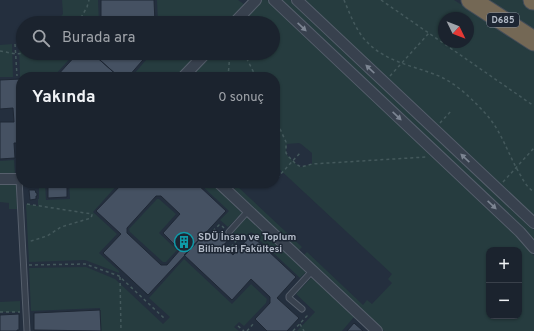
<!DOCTYPE html>
<html lang="tr">
<meta charset="utf-8">
<style>
body{margin:0;font-family:Overpass,sans-serif;background:#242b36;color:#f1f3f6}
.controls{position:absolute;right:12px;bottom:12px;display:grid;overflow:hidden;border-radius:8px;box-shadow:0 1px 3px #0004}
.controls button{width:36px;height:36px;display:grid;place-items:center;padding:0;border:0;border-bottom:1px solid #39404a;background:#1b232e;color:#f1f3f6;font:20px sans-serif}
.compass{position:absolute;left:438px;top:12px;width:36px;height:36px;border-radius:50%;background:#1b232e;box-shadow:0 1px 3px #0004;rotate:133deg}
.list{margin:0;padding:0;list-style:none}
h2{display:flex;justify-content:space-between;align-items:center;height:52px;margin:0;padding:0 16px;font-size:17px}
h2 small{font-size:13px;font-weight:400;color:#a0a4aa}
.icon{flex:none;width:22px;height:22px;fill:none;stroke:currentColor;stroke-width:2;stroke-linecap:round;stroke-linejoin:round}
.map{position:relative;flex:none;width:534px;height:331px;overflow:hidden}
.search{position:absolute;background:#1b232e;box-shadow:0 1px 3px #0004;left:16px;top:16px;width:264px;height:44px;display:flex;align-items:center;gap:10px;box-sizing:border-box;padding:0 14px;border-radius:22px;color:#a0a4aa;font-size:15px}
.panel{position:absolute;background:#1b232e;box-shadow:0 1px 3px #0004;left:16px;top:72px;width:264px;height:116px;border-radius:16px}
.map>svg:first-child{display:block}
</style>
<div class="map">
<svg width="534" height="331" viewBox="0 0 534 331">
<rect width="100%" height="100%" fill="#242f3e"/>
<path fill="#263c3f" fill-rule="evenodd" d="M62,0H98L99,23H55L63,14Z
M157,0H238L245,5L228,23H158Z
M262,0H267L517,235L529,249L534,256V331H384L303,256L307,252L363,305L367,300L372,304L392,283L388,279L392,274L275,165V77H189L212,53H273V23H240ZM299,143L301,144L312,153V164L301,167L296,164L287,155L286,151L287,144ZM489,250H519V316H489Z
M282,0H290L301,8L530,225L534,230V243L286,5Z
M304,0H454L534,50V217ZM444,18H468V42H444Z
M484,0H524L534,6V31Z
M12,44L13,77H0V45Z
M19,44H23V53H75L54,76L20,77Z
M152,53H200L177,77H138L134,74Z
M14,160L15,174L0,175V161Z
M0,183H16L17,209H9V203L0,202Z
M39,183H45L46,200L70,199L69,183H119L93,212L117,234L99,253L119,271V273L85,260L29,262L26,204L38,206V199H39Z
M199,183H211L242,213L228,227L220,220L229,211Z
M237,186L302,247L298,251L233,190Z
M157,199H159L176,214L159,233L177,250L166,262H163L130,232L129,229Z
M247,217L306,272L300,278L251,232L242,241L233,232Z
M184,259L232,304L251,284L267,299L266,303L244,326L239,322L234,327L239,331H101L100,308L31,311L29,268L86,267L115,279L163,324L170,317L149,298Z
M312,277L354,317L342,331H297L315,312L296,294Z
M20,301V312H0V302Z"/>
<path fill="#455162" stroke="#1f2835" fill-rule="evenodd" d="M101,0H154L155,23H101Z
M78,53H92L119,77H94L93,76L92,77H56Z
M92,53H149L128,77H119Z
M21,79V143H14L15,158L0,159V122H14L13,108L0,109V80Z
M123,183H155L160,188L165,183H196L226,211L148,295L103,253L121,234L96,211ZM156,196H161L180,214L163,233L180,250L167,265H161L127,233V228Z
M48,184H67V197L48,198Z
M29,190H35L36,193H37V196H36V199L30,200Z
M207,231L214,238L221,231L229,239L223,246L233,255L251,235L296,277L277,298L299,318L287,331H267L255,319L270,303V297L251,279L232,300L184,255Z
M100,310L101,331L34,330V313Z
M19,314V330H17V331H0V315Z
M354,323L363,331H347Z"/>
<g fill="none" stroke-linecap="round" stroke-linejoin="round">
<defs>
<path id="lane" d="M19,179L27,331
M229,232L248,211
M302,309L289,298V296L313,270"/>
<path id="street" d="M274,0L520,232L534,248
M297,0L534,223
M234,23L256,0
M183,77L206,53
M0,179H21
M219,183L377,331"/>
<path id="highway" d="M471,0L534,41
M533,0H534"/>
</defs>
<use href="#lane" stroke="#565f6c" stroke-width="7"/>
<use href="#street" stroke="#565f6c" stroke-width="12"/>
<use href="#highway" stroke="#434c59" stroke-width="21"/>
<path stroke="#44595c" stroke-width="1.5" stroke-dasharray="3 3" stroke-linecap="butt" d="M344,0C350,14 356,31 367,42C387,63 416,66 441,77C458,85 472,99 485,113C502,131 508,155 521,176C524,182 528,188 534,192
M381,0L534,106
M82,17L88,23
M78,23L87,7L89,0
M15,44L17,76
M0,51L16,54L26,53
M244,53L256,77
M390,76L429,33
M228,77L230,53
M275,118L286,142V153L289,157L296,164L301,167L312,164L426,157
M440,123L452,110
M18,147L19,171
M277,178L300,153
M503,182L534,148
M27,204L92,214V215L91,218L61,227L47,236L28,242
M213,231L219,225H221L224,228
M231,247L236,241L237,240L233,236
M29,265L85,264L119,276L164,318
M120,277L121,331
M0,312H20
M300,324L304,331
M238,326L244,331
M247,331L254,323
M293,331L306,317L307,316L306,313"/>
<use href="#lane" stroke="#38414e" stroke-width="5"/>
<use href="#street" stroke="#38414e" stroke-width="10"/>
<use href="#highway" stroke="#746855" stroke-width="19"/>
</g>
<defs><path id="oneway-solid" d="M-6-.8H1V-3.2L6.5 0L1 3.2V.8H-6Z"/></defs>
<g fill="#7c8592">
<use href="#oneway-solid" transform="translate(302 27) rotate(43)"/>
<use href="#oneway-solid" transform="translate(370 69) rotate(-137)"/>
<use href="#oneway-solid" transform="translate(397 116) rotate(43)"/>
<use href="#oneway-solid" transform="translate(465 158) rotate(-137)"/>
<use href="#oneway-solid" transform="translate(492 205) rotate(43)"/>
</g>
<defs>
<symbol id="building-ring" viewBox="-11 -11 22 22"><circle r="9.5" fill="#1d2633" stroke="#0f9aa8" stroke-width="1.5"/><path d="M-4-6H4V6H1V3H-1V6H-4ZM-2.5-4.3h1.7v1.8h-1.7ZM.8-4.3h1.7v1.8H.8ZM-2.5-1h1.7V.8h-1.7ZM.8-1h1.7V.8H.8Z" fill="#0f9aa8"/></symbol>
</defs>
<g fill-rule="evenodd">
<use href="#building-ring" x="173" y="231" width="22" height="22"/>
</g>
<g text-anchor="middle" stroke-width="3" stroke-linejoin="round" paint-order="stroke">
<rect fill="#1d2633" stroke="#878f9c" stroke-width="1" x="487" y="13" width="32" height="14" rx="3"/>
<g font-size="9" font-weight="bold" fill="#b4bcc9">
<text x="503" y="23">D685</text>
</g>
<g font-size="10" font-weight="bold" fill="#b4bcc9" stroke="#1d2633" text-anchor="start">
<text x="198" y="240">SDÜ İnsan ve Toplum<tspan x="198" dy="12">Bilimleri Fakültesi</tspan></text>
</g>
</g>
</svg>
<div class="controls">
<button>+</button>
<button>−</button>
</div>
<svg class="compass" viewBox="-18 -18 36 36"><path d="M0-13l5 13h-10z" fill="#e53935"/><path d="M0 13l5-13h-10z" fill="#a0a4aa"/></svg>
<div class="search"><svg class="icon" aria-label="search" viewBox="0 0 24 24"><circle cx="10" cy="10" r="6"/><path d="M15 15l6 6"/></svg>Burada ara</div>
<section class="panel">
<h2>Yakında<small>0 sonuç</small></h2>
<ul class="list">
</ul>
</section>
</div>
